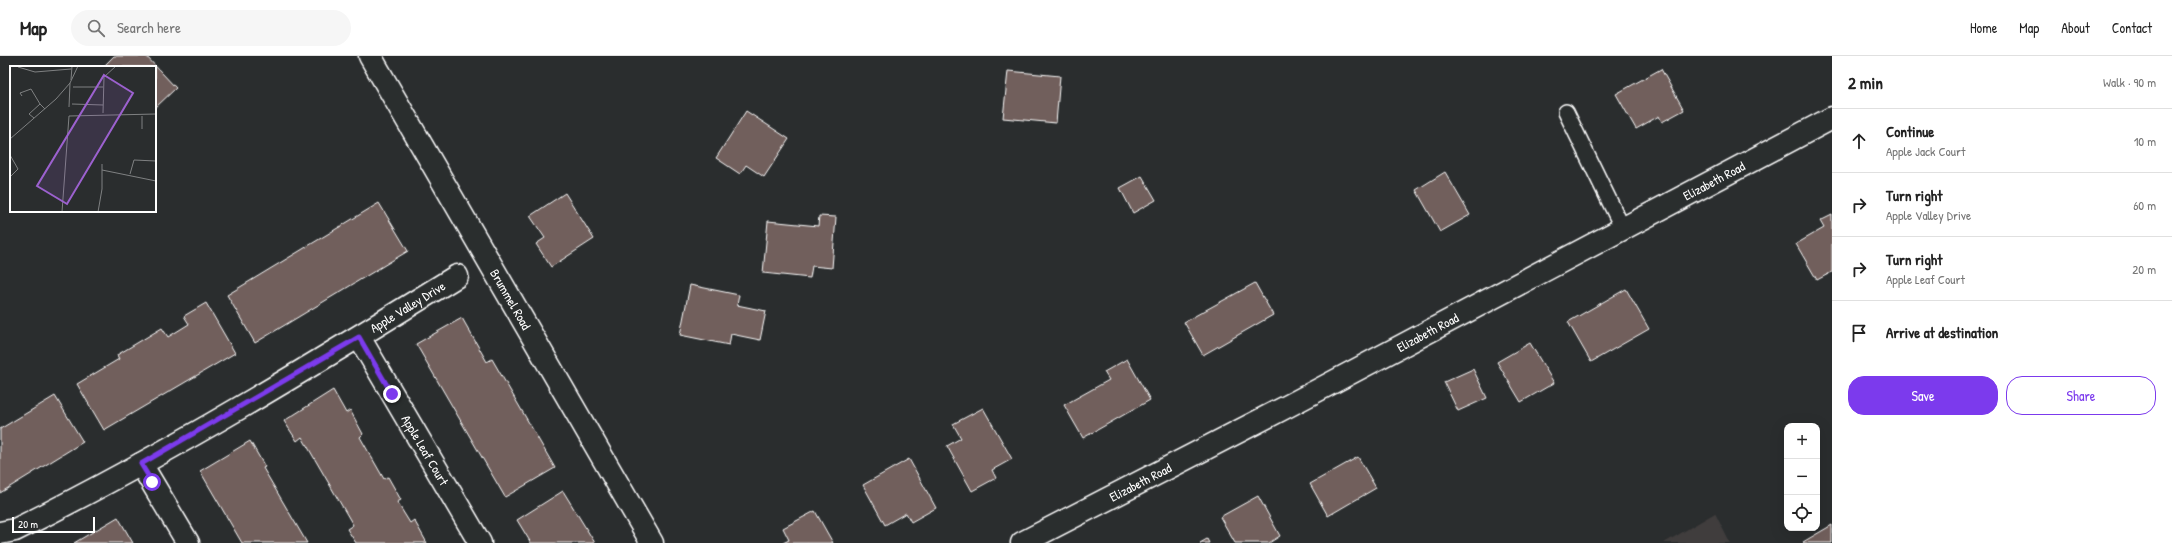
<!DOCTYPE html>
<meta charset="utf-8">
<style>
body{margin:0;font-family:"Patrick Hand",sans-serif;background:#f6f6f6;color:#222}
.controls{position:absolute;right:12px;bottom:12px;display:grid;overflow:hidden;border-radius:8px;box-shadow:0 4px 16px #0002}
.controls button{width:36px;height:36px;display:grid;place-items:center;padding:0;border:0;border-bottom:1px solid #e0e0e0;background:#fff;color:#222;font:20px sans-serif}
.scale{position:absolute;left:12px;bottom:10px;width:83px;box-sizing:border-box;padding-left:4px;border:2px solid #fff;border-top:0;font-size:11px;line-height:14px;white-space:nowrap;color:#fff;-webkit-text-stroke:3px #2a2d2e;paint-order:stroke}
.stop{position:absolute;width:12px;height:12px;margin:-9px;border:3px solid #7c3aed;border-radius:50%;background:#fff}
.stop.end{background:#7c3aed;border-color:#fff;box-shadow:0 1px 4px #0008}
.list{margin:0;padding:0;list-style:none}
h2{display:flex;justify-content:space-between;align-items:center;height:52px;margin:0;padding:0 16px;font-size:17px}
h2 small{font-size:13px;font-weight:400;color:#767676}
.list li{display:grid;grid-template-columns:26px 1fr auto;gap:12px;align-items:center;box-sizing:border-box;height:64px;padding:0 16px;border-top:1px solid #e0e0e0}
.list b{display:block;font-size:15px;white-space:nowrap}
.list p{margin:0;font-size:13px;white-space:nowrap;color:#767676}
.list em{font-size:13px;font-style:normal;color:#767676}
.actions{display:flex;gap:8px;padding:12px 16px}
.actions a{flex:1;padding:9px 0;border:1px solid #7c3aed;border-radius:16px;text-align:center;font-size:14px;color:#7c3aed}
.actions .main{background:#7c3aed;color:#fff}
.icon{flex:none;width:22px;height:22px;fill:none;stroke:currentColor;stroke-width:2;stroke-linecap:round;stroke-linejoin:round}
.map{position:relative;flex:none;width:1832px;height:487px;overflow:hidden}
header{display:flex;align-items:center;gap:24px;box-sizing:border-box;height:56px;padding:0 20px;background:#fff;border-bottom:1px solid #e0e0e0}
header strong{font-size:19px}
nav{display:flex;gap:22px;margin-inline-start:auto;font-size:14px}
.search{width:280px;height:36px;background:#f6f6f6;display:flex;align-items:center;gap:10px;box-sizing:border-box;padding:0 14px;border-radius:22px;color:#767676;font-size:15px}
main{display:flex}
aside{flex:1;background:#fff}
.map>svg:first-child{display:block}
</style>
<header>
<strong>Map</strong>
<div class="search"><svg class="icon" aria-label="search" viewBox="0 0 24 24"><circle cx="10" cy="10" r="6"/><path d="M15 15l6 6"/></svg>Search here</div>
<nav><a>Home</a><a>Map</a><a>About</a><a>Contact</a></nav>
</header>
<main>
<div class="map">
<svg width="1832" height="487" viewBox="0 0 1832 487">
<rect width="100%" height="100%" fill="#2a2d2e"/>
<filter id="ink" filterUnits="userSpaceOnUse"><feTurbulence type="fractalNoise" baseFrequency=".025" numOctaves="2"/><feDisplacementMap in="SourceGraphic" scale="8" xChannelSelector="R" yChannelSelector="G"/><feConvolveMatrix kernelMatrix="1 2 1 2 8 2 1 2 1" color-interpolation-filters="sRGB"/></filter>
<g filter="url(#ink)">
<path fill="#3f3c3c" d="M1715,457L1730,487H1664Z"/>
<path fill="#715f5c" stroke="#fff" d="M114,0H146L176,32L155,52V11H105L104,10Z
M1661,13L1684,54L1662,66L1659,60L1636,73L1616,38Z
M1008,15L1060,20L1056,67L1003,62Z
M746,55L789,83L764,121L746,109L740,118L716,102Z
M1445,116L1470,159L1440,176L1416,134Z
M1142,120L1156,144L1133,157L1120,132Z
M565,137L594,183L551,211L536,188L545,182L530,160Z
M379,147L408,195L255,287L227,239Z
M1832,159V216L1817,224L1796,188L1824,172L1820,165Z
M819,160L836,161L832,212L812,210L810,222L763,217L768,165L818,170Z
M1255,227L1273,259L1203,299L1184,266Z
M690,229L739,239L737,249L766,255L760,284L731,278L729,289L680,279Z
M1626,233L1649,273L1591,306L1568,266Z
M206,247L235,297L104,374L77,328L119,303L117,299L162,272L168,281L189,268L184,260Z
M462,262L487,306L492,303L555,412L505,441L416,288Z
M1530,287L1554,327L1521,346L1497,306Z
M1127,303L1150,344L1083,382L1064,349L1109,324L1104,316Z
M1473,313L1487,342L1458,355L1444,326Z
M333,334L346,357L350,354L363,378L360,381L384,423L388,421L401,444L397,446L410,467L414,464L427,487H356L347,473L353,469L302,381L297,385L284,365Z
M55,340L83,386L0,437V373Z
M983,352L1012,403L992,414L996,422L972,435L947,390L961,382L953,368Z
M250,385L265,411L263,412L307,487H242L200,415Z
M1358,401L1376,432L1328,460L1310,428Z
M909,403L936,452L911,466L906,457L885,469L863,429Z
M563,435L595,487H531L517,464Z
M1258,440L1280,480L1269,487H1235L1220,461Z
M815,455L833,487H783L789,484L783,472Z
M118,461L133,487H74Z
M1832,469V487H1804L1803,486Z
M1207,483L1209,487H1200Z"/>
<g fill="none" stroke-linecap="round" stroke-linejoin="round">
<defs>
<path id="service" d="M1566,56L1623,173"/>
<g id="minor">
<path id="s1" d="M370,0L652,487"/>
<path id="s2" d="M359,281L480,487"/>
<path d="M141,408L188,487"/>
<path id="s3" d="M0,477L15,474C167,399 313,309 457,220"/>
<path id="s4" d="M1022,487L1288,350L1832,62"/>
</g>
</defs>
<use href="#service" stroke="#fff" stroke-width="18"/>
<use href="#minor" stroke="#fff" stroke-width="25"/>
<use href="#service" stroke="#2a2d2e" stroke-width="15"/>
<use href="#minor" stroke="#2a2d2e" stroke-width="22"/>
</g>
</g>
<g fill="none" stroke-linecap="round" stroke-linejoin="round" filter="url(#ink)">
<path stroke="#7c3aed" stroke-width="5" d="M152,426L141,408L359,281L392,338"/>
</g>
<g text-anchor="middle" stroke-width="3" stroke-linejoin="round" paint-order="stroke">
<g font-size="13" fill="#fff" stroke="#2a2d2e">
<text dy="5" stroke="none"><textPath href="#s4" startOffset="781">Elizabeth Road</textPath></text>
<text dy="5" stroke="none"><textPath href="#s1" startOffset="281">Brummel Road</textPath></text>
<text dy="5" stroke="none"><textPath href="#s3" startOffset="467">Apple Valley Drive</textPath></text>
<text dy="5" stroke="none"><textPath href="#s4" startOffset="457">Elizabeth Road</textPath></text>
<text dy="5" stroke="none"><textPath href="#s2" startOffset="131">Apple Leaf Court</textPath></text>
<text dy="5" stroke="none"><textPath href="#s4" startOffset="133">Elizabeth Road</textPath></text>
</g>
</g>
<g transform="translate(10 10)">
<rect width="146" height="146" fill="#2a2d2e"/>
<path fill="none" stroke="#7f8182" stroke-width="1" d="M8,1L25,6L61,3M61,14L62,0M63,21H93M12,30L10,27L21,23L30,38M62,38L93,39M59,41L60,17M93,47L94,11L106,0M24,52L19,48L30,38L35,43M132,63V50M0,73L46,33L60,17L68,0M0,89L8,103L0,111M92,104L146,115M120,108L124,94L146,95M52,146L59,50L146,48M88,146L92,123V98"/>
<path fill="#9c61cf" fill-opacity="0.15" stroke="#9c61cf" stroke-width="2" d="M94,9L123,27L57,138L27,120Z"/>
<rect width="146" height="146" fill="none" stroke="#fff" stroke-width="2"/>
</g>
</svg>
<div class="controls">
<button>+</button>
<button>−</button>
<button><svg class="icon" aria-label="locate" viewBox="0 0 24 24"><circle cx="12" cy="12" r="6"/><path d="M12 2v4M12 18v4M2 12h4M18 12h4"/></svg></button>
</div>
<div class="scale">20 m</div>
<div class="stop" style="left:152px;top:426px"></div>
<div class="stop end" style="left:392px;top:338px"></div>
</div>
<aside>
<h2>2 min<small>Walk · 90 m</small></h2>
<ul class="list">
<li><svg class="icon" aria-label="ahead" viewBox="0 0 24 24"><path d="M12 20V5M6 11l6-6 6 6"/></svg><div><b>Continue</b><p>Apple Jack Court</p></div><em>10 m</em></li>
<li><svg class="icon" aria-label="right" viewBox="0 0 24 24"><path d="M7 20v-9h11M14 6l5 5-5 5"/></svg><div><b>Turn right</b><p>Apple Valley Drive</p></div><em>60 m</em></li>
<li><svg class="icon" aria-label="right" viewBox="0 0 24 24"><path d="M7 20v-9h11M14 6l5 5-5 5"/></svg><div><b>Turn right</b><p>Apple Leaf Court</p></div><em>20 m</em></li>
<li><svg class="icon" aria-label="arrive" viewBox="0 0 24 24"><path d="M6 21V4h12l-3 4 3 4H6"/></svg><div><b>Arrive at destination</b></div></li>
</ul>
<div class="actions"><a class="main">Save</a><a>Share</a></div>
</aside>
</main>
